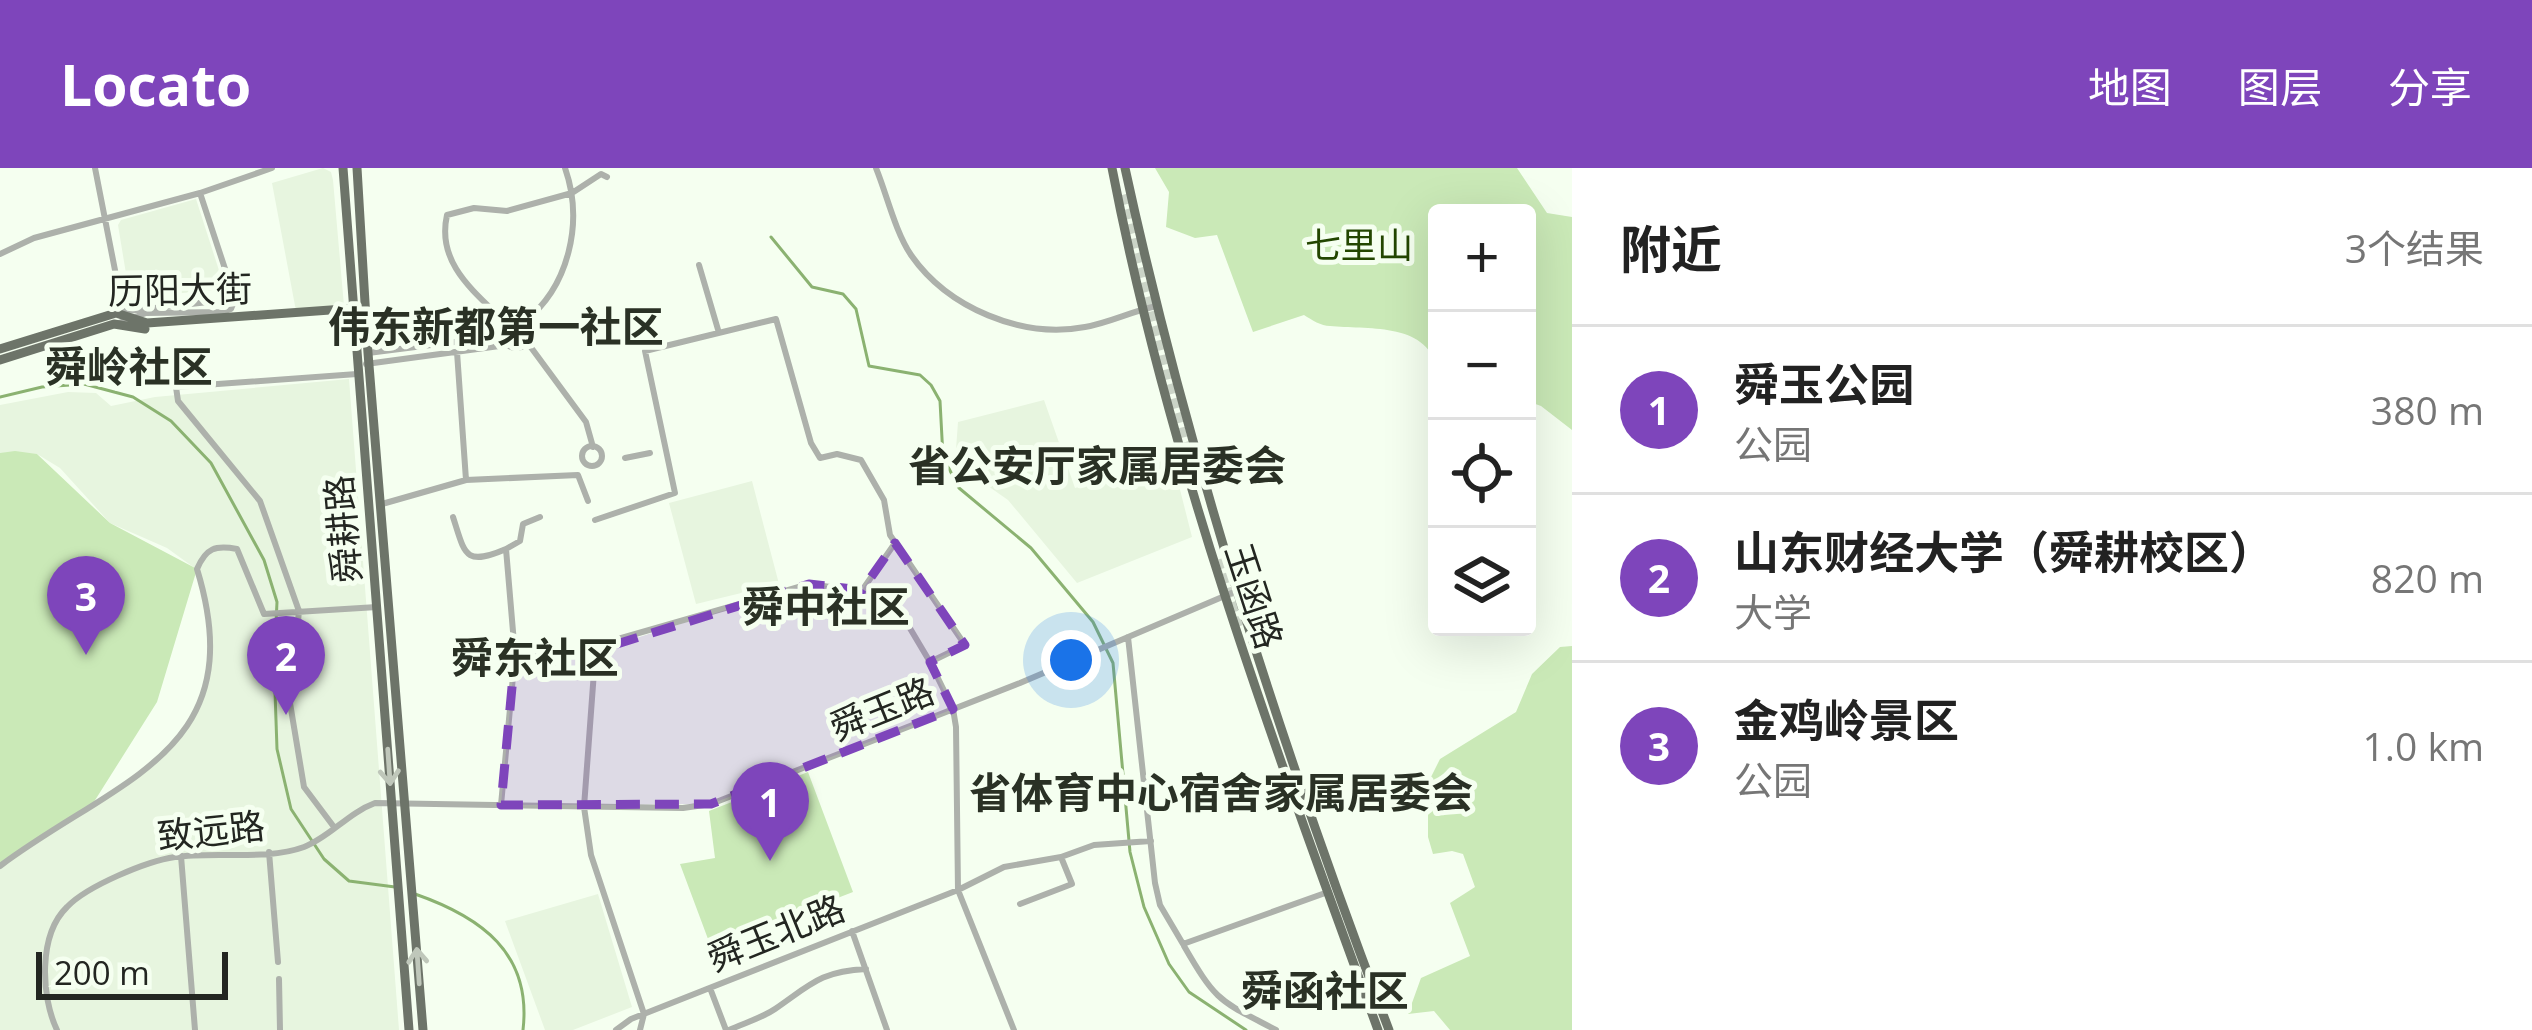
<!DOCTYPE html>
<html lang="zh">
<meta charset="utf-8">
<style>
body{margin:0;font-family:"Open Sans","Noto Sans SC",sans-serif;background:#f6f6f6;color:#222}
.controls{position:absolute;right:36px;top:36px;display:grid;overflow:hidden;border-radius:12px;box-shadow:0 12px 48px #0002}
.controls button{width:108px;height:108px;display:grid;place-items:center;padding:0;border:0;border-bottom:3px solid #e0e0e0;background:#fff;color:#222;font:60px sans-serif}
.scale{position:absolute;left:36px;bottom:30px;width:192px;box-sizing:border-box;padding-left:12px;border:6px solid #232621;border-top:0;font-size:33px;line-height:42px;white-space:nowrap;color:#232621;-webkit-text-stroke:9px #f5fff0;paint-order:stroke}
.you{position:absolute;left:1071px;top:492px;width:42px;height:42px;margin:-30px;border:9px solid #fff;border-radius:50%;background:#1a73e8;box-shadow:0 0 0 18px #1a73e833}
.badge{display:grid;place-items:center;width:78px;height:78px;border-radius:50%;background:#7e45bb;color:#fff;font-size:39px;font-weight:700}
.pin{position:absolute;translate:-50% -99px;filter:drop-shadow(0 3px 6px #0008)}
.pin::after{content:'';position:absolute;top:63px;width:42px;height:36px;background:inherit;clip-path:polygon(0 0,100% 0,50% 100%)}
.list{margin:0;padding:0;list-style:none}
h2{display:flex;justify-content:space-between;align-items:center;height:156px;margin:0;padding:0 48px;font-size:51px}
h2 small{font-size:39px;font-weight:400;color:#767676}
.list li{display:grid;grid-template-columns:78px 1fr auto;gap:36px;align-items:center;box-sizing:border-box;height:168px;padding:0 48px;border-top:3px solid #e0e0e0}
.list b{display:block;font-size:45px;white-space:nowrap}
.list p{margin:0;font-size:39px;white-space:nowrap;color:#767676}
.list em{font-size:39px;font-style:normal;color:#767676}
.icon{flex:none;width:66px;height:66px;fill:none;stroke:currentColor;stroke-width:2;stroke-linecap:round;stroke-linejoin:round}
.map{position:relative;flex:none;width:1572px;height:862px;overflow:hidden}
header{display:flex;align-items:center;gap:72px;box-sizing:border-box;height:168px;padding:0 60px;background:#7e45bb;color:#fff}
header strong{font-size:57px}
nav{display:flex;gap:66px;margin-inline-start:auto;font-size:42px}
main{display:flex}
aside{flex:1;background:#fff}
.map>svg:first-child{display:block}
</style>
<header>
<strong>Locato</strong>
<nav><a>地图</a><a>图层</a><a>分享</a></nav>
</header>
<main>
<div class="map">
<svg width="1572" height="862" viewBox="0 0 1572 862">
<rect width="100%" height="100%" fill="#f5fff0"/>
<path fill="#e7f5df" d="M323,0L331,4L333,12L344,138L296,143L272,15Z
M196,31L225,121L130,130L118,57L121,52Z
M349,211L399,862H0V698L135,608L189,559L202,536L213,483L209,444L196,401L167,380L110,355L60,300L37,286L0,285V237L68,224L96,225L111,238L155,229Z
M1044,232L1075,320L1172,290L1192,369L1077,415L1008,332L955,295L958,254Z
M752,313L779,416L696,436L669,335Z
M598,726L632,839L573,862H545L505,753Z"/>
<path fill="#cae9b7" d="M1155,0H1517L1547,45L1572,49V262L1541,238L1527,233V45H1437V200C1426,153 1365,162 1330,158C1321,158 1312,152 1304,147L1253,164L1217,67L1195,70L1166,59L1169,24Z
M15,283L37,286L110,355L197,401L157,534L92,637L0,699V285Z
M1572,478V862H1450L1434,843L1408,846L1421,810L1470,788L1450,735L1475,719L1463,686L1452,683L1433,686L1428,669V615L1440,591L1516,544L1532,506L1560,479Z
M808,604L853,724L711,779L680,696L715,690L709,643Z"/>
<g fill="none" stroke-linecap="round" stroke-linejoin="round">
<path stroke="#8bb271" stroke-width="3" d="M771,69L812,119L843,126L856,141L869,198L920,207L931,217L940,233L943,289L959,320L1031,380L1093,454L1113,495L1130,684L1144,739L1169,796L1189,824L1246,862
M0,229L42,219L84,216L133,229L171,253L211,295L264,392L277,434L274,495L277,581L291,641L324,691L349,713L395,719
M415,726C481,749 532,785 523,862"/>
<path stroke="#cbd4c7" stroke-width="10" stroke-dasharray="10 5" stroke-linecap="butt" d="M1122,27L1190,300
M1223,390L1243,458"/>
<path stroke="#adb1ab" stroke-width="6" d="M95,0L123,143
M876,0C887,27 895,63 911,87C948,140 1022,171 1085,159C1109,155 1132,143 1157,138
M0,86L34,70L200,25
M699,97L719,165
M235,131L200,25L272,0
M119,144L235,131
M502 166a14 14 0 1 1 28 0a14 14 0 1 1-28 0Z
M524,154C569,119 584,54 565,0
M506,155C475,124 436,96 447,47L474,40L507,43L572,25L601,6L607,9
M116,156L146,145L222,144L231,141L235,131
M527,174L586,254L593,279
M457,184L466,312
M368,185L502,168
M366,196L507,177
M582 288a10 10 0 1 1 20 0a10 10 0 1 1-20 0Z
M625,290L650,285
M382,336L466,312L578,307L588,333
M453,349C465,386 464,399 506,381L515,487
M595,352L675,325L645,183L776,151L811,275L820,290L837,286L861,292L884,332L890,367L965,477L930,494L953,541L956,559L958,722L1014,862
M506,381L520,373L523,356L540,349
M863,421L895,375
M1128,469L1155,715L1160,737L1183,776L1328,724
M501,637L515,487L604,480
M334,659L304,619L290,535L299,443L260,333L178,233L176,219L357,206
M269,684L278,794
M181,688L195,862
M0,698C119,609 253,584 197,401C206,380 215,377 237,381L264,446L377,439
M1020,736L1072,716L1061,689L1094,677L1151,673
M852,763L887,862
M1184,778C1217,835 1219,832 1276,862
M279,811L280,862
M710,820L726,862
M57,862C41,829 38,767 67,739C87,718 147,693 175,689C216,683 266,693 304,679C330,669 348,645 375,635L683,640L711,636L1020,515L1234,424
M616,862L631,851L958,722L1004,699L1061,689
M640,862L644,846L591,687L584,639L595,490L611,473L809,416L880,426L908,457L930,494
M729,862C744,855 762,850 775,841C810,817 821,803 866,801"/>
<path stroke="#6d7469" stroke-width="9" d="M343,0L409,862
M357,0L368,185L423,862
M1112,0C1169,296 1275,580 1378,862
M1125,0C1189,294 1282,581 1389,862
M0,181L116,145L147,155L358,140
M0,192L114,156L145,161"/>
</g>
<defs><path id="oneway-shaft" d="M-6 0H5M1.5-3L5.5 0L1.5 3" fill="none" stroke-width="1.6" stroke-linecap="round" stroke-linejoin="round" transform="scale(3)"/></defs>
<g stroke="#bfc7ba">
<use href="#oneway-shaft" transform="translate(389 599) rotate(86)"/>
<use href="#oneway-shaft" transform="translate(418 798) rotate(-94)"/>
</g>
<path fill="#7e45bb" fill-opacity="0.2" stroke="#7e45bb" stroke-width="9" stroke-dasharray="24 15" stroke-linejoin="round" d="M895,375L965,477L930,494L953,541L711,636L501,637L515,487L604,480L809,416L862,422Z"/>
<g text-anchor="middle" stroke-width="10" stroke-linejoin="round" paint-order="stroke">
<g font-size="36" fill="#234600" stroke="#f5fff0">
<text x="1359" y="90">七里山</text>
</g>
<g font-size="36" fill="#232621" stroke="#f5fff0">
<text transform="translate(180 122) rotate(-1)" y="13">历阳大街</text>
<text transform="translate(343 361) rotate(-95)" y="13">舜耕路</text>
<text transform="translate(1254 428) rotate(72)" y="13">玉函路</text>
<text transform="translate(882 541) rotate(-22)" y="13">舜玉路</text>
<text transform="translate(211 663) rotate(-6)" y="13">致远路</text>
<text transform="translate(776 765) rotate(-22)" y="13">舜玉北路</text>
</g>
<g font-size="42" font-weight="bold" fill="#2a3125" stroke="#f5fff0">
<text x="496" y="174">伟东新都第一社区</text>
<text x="129" y="214">舜岭社区</text>
<text x="1097" y="313">省公安厅家属居委会</text>
<text x="826" y="454">舜中社区</text>
<text x="535" y="505">舜东社区</text>
<text x="1221" y="640">省体育中心宿舍家属居委会</text>
<text x="1325" y="838">舜函社区</text>
</g>
</g>
</svg>
<div class="controls">
<button>+</button>
<button>−</button>
<button><svg class="icon" aria-label="locate" viewBox="0 0 24 24"><circle cx="12" cy="12" r="6"/><path d="M12 2v4M12 18v4M2 12h4M18 12h4"/></svg></button>
<button><svg class="icon" aria-label="layers" viewBox="0 0 24 24"><path d="M12 4l9 5-9 5-9-5zM3 14l9 5 9-5"/></svg></button>
</div>
<div class="scale">200 m</div>
<div class="you"></div>
<div class="pin badge" style="left:770px;top:693px">1</div>
<div class="pin badge" style="left:286px;top:547px">2</div>
<div class="pin badge" style="left:86px;top:487px">3</div>
</div>
<aside>
<h2>附近<small>3个结果</small></h2>
<ul class="list">
<li><span class="badge">1</span><div><b>舜玉公园</b><p>公园</p></div><em>380 m</em></li>
<li><span class="badge">2</span><div><b>山东财经大学（舜耕校区）</b><p>大学</p></div><em>820 m</em></li>
<li><span class="badge">3</span><div><b>金鸡岭景区</b><p>公园</p></div><em>1.0 km</em></li>
</ul>
</aside>
</main>
